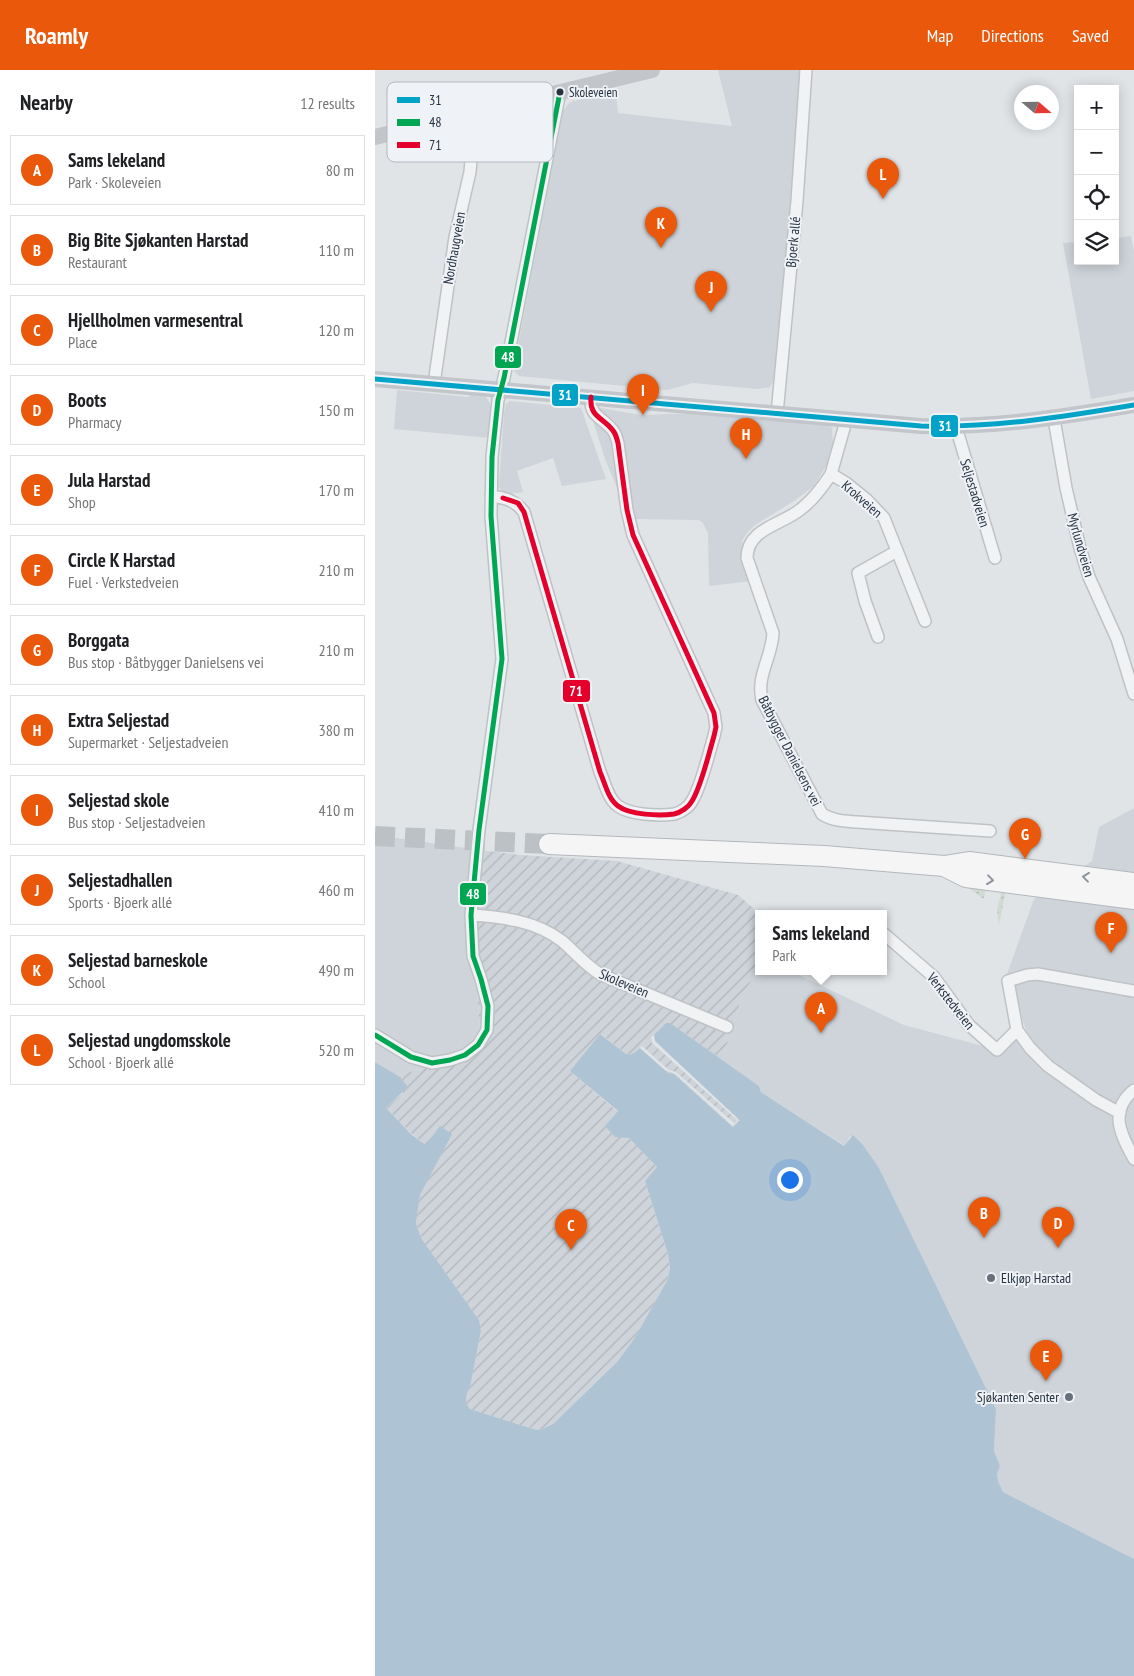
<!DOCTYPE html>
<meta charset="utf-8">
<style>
body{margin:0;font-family:"PT Sans Narrow",sans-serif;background:#f2f2f2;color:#202124}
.controls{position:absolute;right:15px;top:15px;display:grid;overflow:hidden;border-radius:0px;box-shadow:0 2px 12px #0003}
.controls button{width:45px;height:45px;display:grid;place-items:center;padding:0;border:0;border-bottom:1px solid #e0e0e0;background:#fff;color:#202124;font:25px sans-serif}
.compass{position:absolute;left:639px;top:15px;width:45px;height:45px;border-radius:50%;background:#fff;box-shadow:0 2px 12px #0003;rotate:110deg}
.you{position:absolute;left:414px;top:1109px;width:18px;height:18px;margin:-12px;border:4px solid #fff;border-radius:50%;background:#1a73e8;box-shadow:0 0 0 8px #1a73e833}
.badge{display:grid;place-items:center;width:32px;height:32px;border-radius:50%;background:#ea580c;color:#fff;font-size:16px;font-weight:700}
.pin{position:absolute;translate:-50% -41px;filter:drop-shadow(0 1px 2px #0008)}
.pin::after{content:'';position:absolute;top:26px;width:18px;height:15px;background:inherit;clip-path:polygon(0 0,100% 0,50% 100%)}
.popup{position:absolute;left:380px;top:840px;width:132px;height:65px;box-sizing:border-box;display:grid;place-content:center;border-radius:0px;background:#fff;filter:drop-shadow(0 1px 4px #0005);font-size:16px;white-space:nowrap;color:#757577}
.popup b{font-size:19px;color:#202124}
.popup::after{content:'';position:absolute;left:50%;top:100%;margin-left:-10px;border:10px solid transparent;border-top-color:#fff}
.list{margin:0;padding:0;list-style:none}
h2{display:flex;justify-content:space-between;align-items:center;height:65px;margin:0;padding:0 20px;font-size:21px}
h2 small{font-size:16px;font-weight:400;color:#757577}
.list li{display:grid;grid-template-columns:32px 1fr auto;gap:15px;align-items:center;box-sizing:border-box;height:70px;margin:0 10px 10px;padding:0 10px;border:1px solid #e0e0e0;border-radius:0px}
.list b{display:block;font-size:19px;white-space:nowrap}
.list p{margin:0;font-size:16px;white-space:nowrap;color:#757577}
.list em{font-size:16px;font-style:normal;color:#757577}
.icon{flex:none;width:28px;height:28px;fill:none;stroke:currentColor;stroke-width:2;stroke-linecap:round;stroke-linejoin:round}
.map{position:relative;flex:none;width:759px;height:1606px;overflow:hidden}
header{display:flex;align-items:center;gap:30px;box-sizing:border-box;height:70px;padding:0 25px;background:#ea580c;color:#fff}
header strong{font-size:24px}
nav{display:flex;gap:28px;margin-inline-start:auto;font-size:18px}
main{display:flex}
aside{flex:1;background:#fff}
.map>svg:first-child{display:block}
</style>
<header>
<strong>Roamly</strong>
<nav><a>Map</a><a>Directions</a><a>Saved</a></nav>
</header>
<main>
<aside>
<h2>Nearby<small>12 results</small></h2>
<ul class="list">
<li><span class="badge">A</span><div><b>Sams lekeland</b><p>Park · Skoleveien</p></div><em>80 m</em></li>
<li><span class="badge">B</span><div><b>Big Bite Sjøkanten Harstad</b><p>Restaurant</p></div><em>110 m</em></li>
<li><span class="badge">C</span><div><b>Hjellholmen varmesentral</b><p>Place</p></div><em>120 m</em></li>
<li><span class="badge">D</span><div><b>Boots</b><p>Pharmacy</p></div><em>150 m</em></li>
<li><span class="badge">E</span><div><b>Jula Harstad</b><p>Shop</p></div><em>170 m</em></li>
<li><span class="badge">F</span><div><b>Circle K Harstad</b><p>Fuel · Verkstedveien</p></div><em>210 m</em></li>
<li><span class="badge">G</span><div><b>Borggata</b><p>Bus stop · Båtbygger Danielsens vei</p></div><em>210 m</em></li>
<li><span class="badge">H</span><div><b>Extra Seljestad</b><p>Supermarket · Seljestadveien</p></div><em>380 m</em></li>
<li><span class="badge">I</span><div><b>Seljestad skole</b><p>Bus stop · Seljestadveien</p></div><em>410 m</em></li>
<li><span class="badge">J</span><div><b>Seljestadhallen</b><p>Sports · Bjoerk allé</p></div><em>460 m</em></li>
<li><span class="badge">K</span><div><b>Seljestad barneskole</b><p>School</p></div><em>490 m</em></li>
<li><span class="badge">L</span><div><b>Seljestad ungdomsskole</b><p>School · Bjoerk allé</p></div><em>520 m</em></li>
</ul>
</aside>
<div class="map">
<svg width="759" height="1606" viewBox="0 0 759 1606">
<defs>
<pattern id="industrial-furrows" width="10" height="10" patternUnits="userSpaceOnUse" patternTransform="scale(1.25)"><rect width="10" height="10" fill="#cfd4da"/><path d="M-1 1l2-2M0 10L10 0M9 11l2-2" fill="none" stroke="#b2b6bc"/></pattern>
<pattern id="grass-dots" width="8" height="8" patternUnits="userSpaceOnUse" patternTransform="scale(1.25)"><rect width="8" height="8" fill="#d2dbd2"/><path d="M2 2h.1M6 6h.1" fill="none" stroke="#b4bcb6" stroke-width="1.8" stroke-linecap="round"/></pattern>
</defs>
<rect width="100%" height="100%" fill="#e1e4e7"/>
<path fill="#cfd4da" d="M343,0H427L399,310L395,317L382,319L318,313L292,320L144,306L139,301L140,291L188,41L193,34L198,31L241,23L243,43L357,56Z
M756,166L759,181V321L716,329L688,173L703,172V191H740V168Z
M22,320L93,327L96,325H106L111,327L116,335L115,368L19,359Z
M135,331L206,338L231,409L187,416L178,388L142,401L148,422L135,424L127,422L124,416L129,342L131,334Z
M220,337L266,345L324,343L454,355L457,358L458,372L451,396L439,416L419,431L380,455L372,463L367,471V483L377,511L334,516L333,463L328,453L324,450L255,449L230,389L218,351Z
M759,738V1489L628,1422L623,1411L622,1404L625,1396L619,1381L621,1339L504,1098L475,1066L470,1076L386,1022L384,1016L347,990L365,933L383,896L384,902H418L529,955L619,979L652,963L632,904L659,829L717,791L724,757Z
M0,765L105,780L97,850L105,959L83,987L22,1006L0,992Z"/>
<path fill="url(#industrial-furrows)" d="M105,780L145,785L242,791L363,825L385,844L383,896L365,933L347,990L295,953L279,972L366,1050L359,1057L299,1004L293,1003L265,978L259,983L255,985L251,984L226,964L195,1001L243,1042L230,1056L240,1066L254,1068L283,1098L270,1111L293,1184L295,1198L293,1209L259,1269L242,1292L178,1354L165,1360L158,1359L95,1339L91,1333L90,1325L95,1317L106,1262L104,1250L46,1168L41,1153L45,1125L51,1111V1075L38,1065L11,1038L28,1023L25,1007L22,1006L83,987L105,959L97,850Z"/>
<path fill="url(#grass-dots)" d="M595,817L611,818L609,829L596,820Z
M627,820L629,821L630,825L624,855L622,839Z"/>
<path fill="#aec3d3" d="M291,953H295L384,1016L386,1022L469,1076L478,1065L488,1075L504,1098L621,1339L619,1381L625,1396L622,1404L623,1411L628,1422L759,1489V1606H0V992L25,1007L33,1017L11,1038L37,1065L51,1075L65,1056L77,1064L45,1125L41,1153L46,1168L104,1250L106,1261L95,1317C90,1326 89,1331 95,1339L158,1359L165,1360L178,1354L242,1292L259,1269L293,1209L295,1198L293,1184L270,1111L282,1097L254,1068L240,1067L230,1056L243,1041L195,1001L225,964L251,984C257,986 260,982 265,978L293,1003L299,1004L358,1057L365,1050L279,971V965Z"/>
<path fill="#e1e4e7" d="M279,965L280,971L364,1050L358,1056L300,1004L290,1000L265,978L267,976L294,1000L301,1002L359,1053L362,1050L277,973L276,967Z"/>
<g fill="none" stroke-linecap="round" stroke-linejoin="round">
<path stroke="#bcc1c6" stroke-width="20" stroke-dasharray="20 10" stroke-linecap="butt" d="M0,766L174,774"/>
<defs>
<path id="street" d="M59,314L80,167L95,102L100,43
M402,344L422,131L431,0
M679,349L691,418L705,478L714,507L742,569L759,624
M471,351L456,404L471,413L492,430L509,448L550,551
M581,357L620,488
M456,404C447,418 439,429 426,439C407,455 372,458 372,488L398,563C397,587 381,606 387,630L447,744C458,751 470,751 482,752L615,761
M116,426C130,428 140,430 149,442L225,702C230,713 233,729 243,736C255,745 284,746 299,744C305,743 314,737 317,731C326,717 334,683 339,666L341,657L339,643L258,465L252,440L243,373C242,369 241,365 239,362C229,347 214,348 216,327
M503,567L490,531L483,503L522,481
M96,845C128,847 161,851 187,871C200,882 210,895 225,904L352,957
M508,863L559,907L594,955L622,980L642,960
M0,965L36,987L57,993L75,990L90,985L103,975L112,960L113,936L106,909L98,886L96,845L104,760L127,589L116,446L117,387L123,330L129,308L185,22
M759,1020C733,1041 746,1065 759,1089
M745,1043L721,1030L673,996L655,978L642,960L633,911L652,905L663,904L759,921"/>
<path id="highway" d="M174,774L449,786L569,796L594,792L759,813
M569,796L591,807L759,829"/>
</defs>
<use href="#street" stroke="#bfc2c5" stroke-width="14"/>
<use href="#highway" stroke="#b3b7bc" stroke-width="22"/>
<use href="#street" stroke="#f1f2f3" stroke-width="11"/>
<path stroke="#c2c5c9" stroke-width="16" d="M0,67L277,0
M0,309L546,356C618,358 688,347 759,335"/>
<use href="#highway" stroke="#f5f5f6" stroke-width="20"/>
<defs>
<path id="bus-1" d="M0,309L546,356C618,358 688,347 759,335"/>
<path id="bus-2" d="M0,965L36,987L57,993L75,990L90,985L103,975L112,960L113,936L106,909L98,886L96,845L104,760L127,589L116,446L117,387L123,330L129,308L185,22"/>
<path id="bus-3" d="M128,428L143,433L149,442L225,702C230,713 233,729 243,736C255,745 284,746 299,744C305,743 314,737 317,731C326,717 334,683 339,666L341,657L339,643L258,465L252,440L243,373C242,369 241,365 239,362C229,347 214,348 216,327"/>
</defs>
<use href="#bus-1" stroke="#eff2f6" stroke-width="9"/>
<use href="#bus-2" stroke="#eff2f6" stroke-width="9"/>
<use href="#bus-3" stroke="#eff2f6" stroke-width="9"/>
<use href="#bus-1" stroke="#02a3c7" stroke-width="5"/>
<use href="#bus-2" stroke="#00a651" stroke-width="5"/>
<use href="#bus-3" stroke="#e4002b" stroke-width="5"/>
</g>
<defs><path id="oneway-chevron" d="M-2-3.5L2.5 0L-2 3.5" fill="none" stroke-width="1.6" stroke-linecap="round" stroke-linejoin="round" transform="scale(1.25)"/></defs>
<g stroke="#8e949c">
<use href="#oneway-chevron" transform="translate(711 807) rotate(-173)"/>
<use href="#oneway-chevron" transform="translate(615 810) rotate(7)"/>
</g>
<circle fill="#273341" stroke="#eff2f6" stroke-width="2" cx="185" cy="22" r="4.5"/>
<g fill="#68717b" stroke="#eff2f6" stroke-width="2">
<circle cx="616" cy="1208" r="5"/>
<circle cx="694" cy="1327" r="5"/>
</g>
<g text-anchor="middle" stroke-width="4" stroke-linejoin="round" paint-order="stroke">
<g font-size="13" fill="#273341" stroke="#eff2f6" text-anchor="start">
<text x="194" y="27">Skoleveien</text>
</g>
<g font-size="14" fill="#273341" stroke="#eff2f6">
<text transform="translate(418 172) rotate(-85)" y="5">Bjoerk allé</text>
<text transform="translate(79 178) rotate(-80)" y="5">Nordhaugveien</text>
<text transform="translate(600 423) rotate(73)" y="5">Seljestadveien</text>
<text transform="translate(487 429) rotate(41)" y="5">Krokveien</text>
<text transform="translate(706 475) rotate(74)" y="5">Myrlundveien</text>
<text transform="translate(415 681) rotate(63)" y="5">Båtbygger Danielsens vei</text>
<text transform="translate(249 913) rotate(23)" y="5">Skoleveien</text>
<text transform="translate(576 931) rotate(52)" y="5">Verkstedveien</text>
</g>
<g font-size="14" fill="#273341" stroke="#eff2f6" text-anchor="start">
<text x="626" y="1213">Elkjøp Harstad</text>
<text x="684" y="1332" text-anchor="end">Sjøkanten Senter</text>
</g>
</g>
<rect x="12" y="12" width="166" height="80" rx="8" fill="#eff2f6" stroke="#b3b9c0" stroke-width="1"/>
<rect x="22" y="27" width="23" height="6" fill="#02a3c7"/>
<rect x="22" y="49" width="23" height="7" fill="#00a651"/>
<rect x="22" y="72" width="23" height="6" fill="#e4002b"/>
<g font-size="14" fill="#273341">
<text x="54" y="35">31</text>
<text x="54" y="57">48</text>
<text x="54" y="80">71</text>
</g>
<g stroke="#eff2f6" stroke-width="2">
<rect x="119" y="275" width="28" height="24" rx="5" fill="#00a651"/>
<rect x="176" y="313" width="28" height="24" rx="5" fill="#02a3c7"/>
<rect x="555" y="344" width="29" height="24" rx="5" fill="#02a3c7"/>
<rect x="187" y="609" width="29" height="24" rx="5" fill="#e4002b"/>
<rect x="84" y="812" width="28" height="24" rx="5" fill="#00a651"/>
</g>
<g font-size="14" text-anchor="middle" font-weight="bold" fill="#fff">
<text x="133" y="292">48</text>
<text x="190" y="330">31</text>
<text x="570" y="361">31</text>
<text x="201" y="626">71</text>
<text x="98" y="829">48</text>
</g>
</svg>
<div class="controls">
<button>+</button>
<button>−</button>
<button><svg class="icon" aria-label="locate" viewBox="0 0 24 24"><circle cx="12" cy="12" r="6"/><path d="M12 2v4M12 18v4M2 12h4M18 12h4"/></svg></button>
<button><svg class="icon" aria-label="layers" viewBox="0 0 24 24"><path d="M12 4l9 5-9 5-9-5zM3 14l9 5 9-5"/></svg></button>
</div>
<svg class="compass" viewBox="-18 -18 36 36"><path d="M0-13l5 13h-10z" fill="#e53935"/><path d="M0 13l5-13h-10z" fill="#757577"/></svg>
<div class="you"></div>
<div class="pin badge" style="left:446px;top:963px">A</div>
<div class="popup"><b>Sams lekeland</b>Park</div>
<div class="pin badge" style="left:609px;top:1168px">B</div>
<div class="pin badge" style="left:196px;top:1180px">C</div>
<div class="pin badge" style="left:683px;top:1178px">D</div>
<div class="pin badge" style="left:671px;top:1311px">E</div>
<div class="pin badge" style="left:736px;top:883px">F</div>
<div class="pin badge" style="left:650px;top:789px">G</div>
<div class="pin badge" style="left:371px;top:389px">H</div>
<div class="pin badge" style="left:268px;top:345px">I</div>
<div class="pin badge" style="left:336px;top:242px">J</div>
<div class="pin badge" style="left:286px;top:178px">K</div>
<div class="pin badge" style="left:508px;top:129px">L</div>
</div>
</main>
